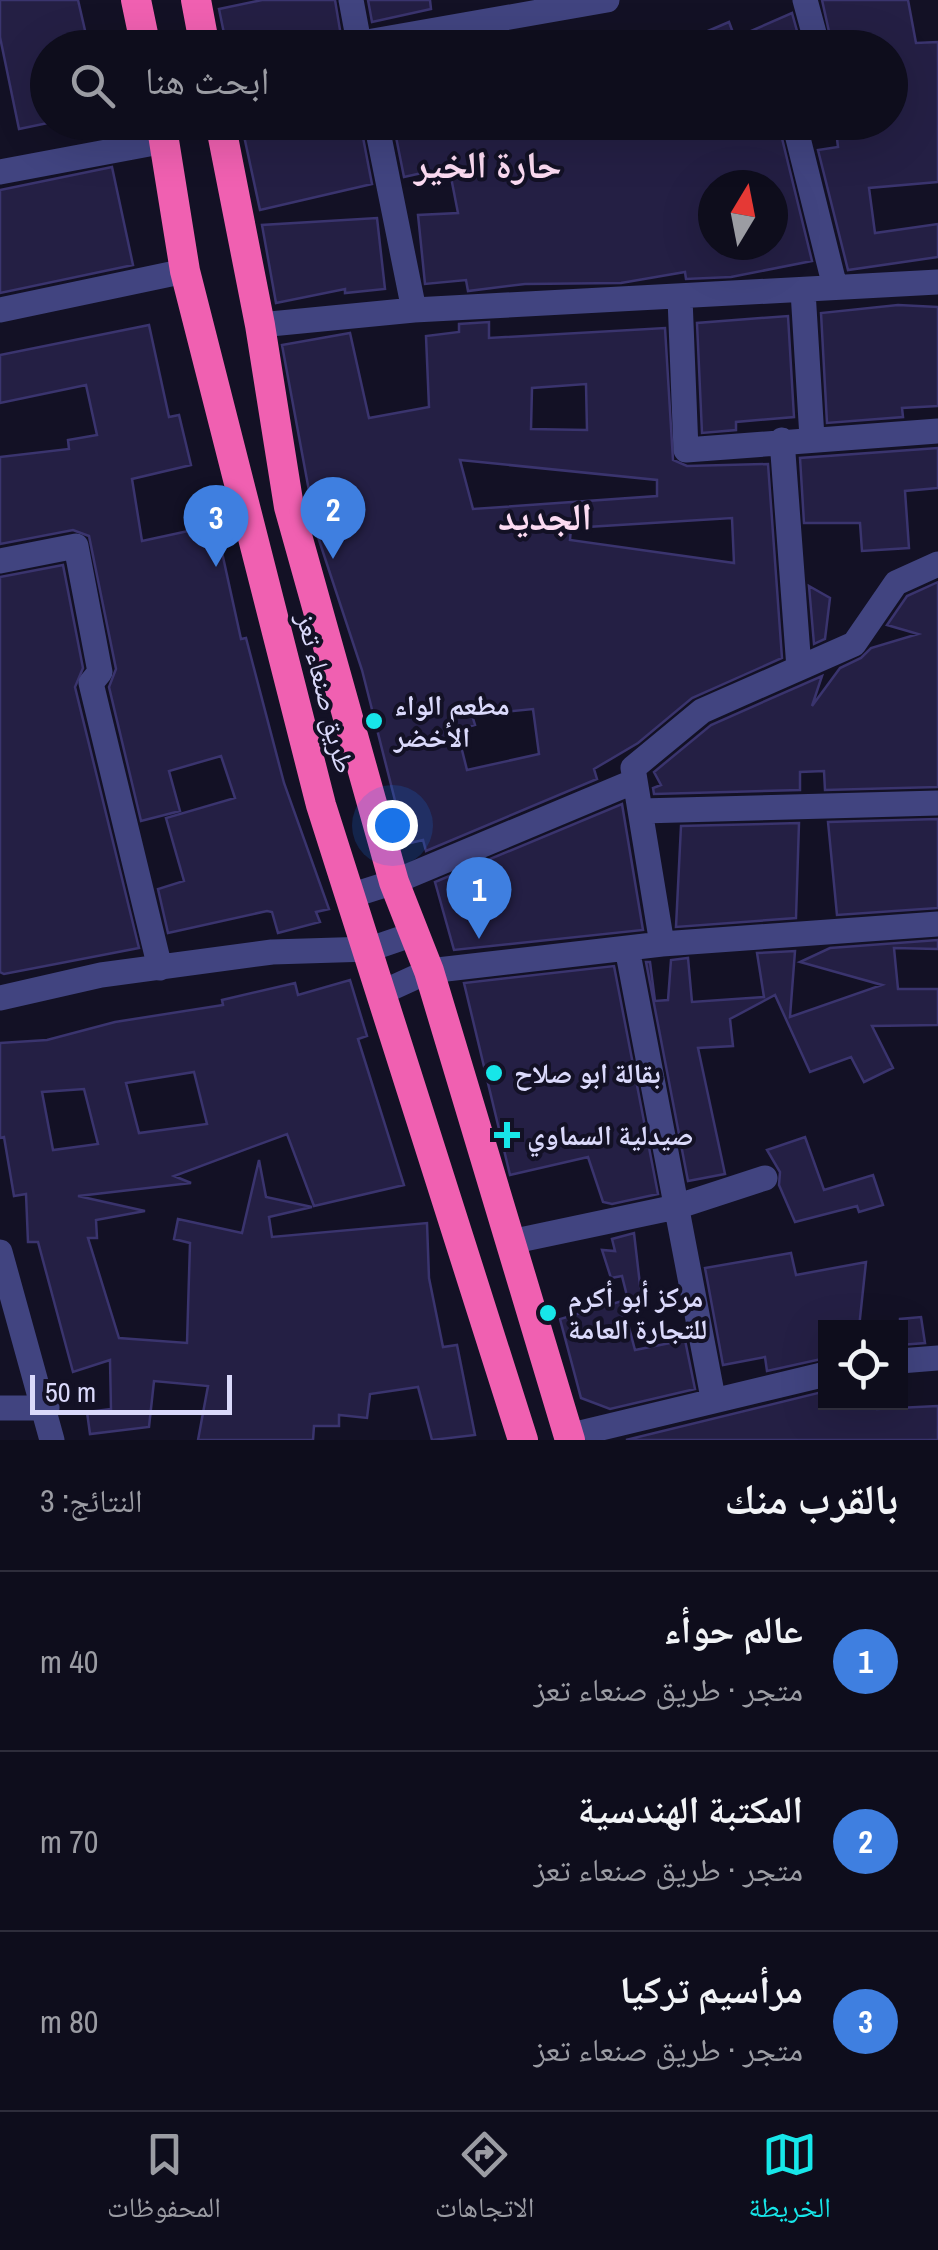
<!DOCTYPE html>
<html lang="ar">
<meta charset="utf-8">
<style>
body{margin:0;font-family:"Archivo Narrow","Noto Naskh Arabic",sans-serif;background:#1c1b29;color:#f1f3f6;direction:rtl}
.controls{position:absolute;right:30px;bottom:30px;display:grid;overflow:hidden;border-radius:0px;box-shadow:0 10px 40px #0002}
.controls button{width:90px;height:90px;display:grid;place-items:center;padding:0;border:0;border-bottom:2px solid #2e2d3b;background:#0e0d1c;color:#f1f3f6;font:50px sans-serif}
.compass{position:absolute;left:698px;top:170px;width:90px;height:90px;border-radius:50%;background:#0e0d1c;box-shadow:0 10px 40px #0002;rotate:10deg}
.scale{position:absolute;left:30px;bottom:25px;width:202px;box-sizing:border-box;padding-left:10px;border:5px solid #dad9fb;border-top:0;font-size:28px;line-height:35px;white-space:nowrap;color:#dad9fb;-webkit-text-stroke:8px #131125;paint-order:stroke}
.you{position:absolute;left:392px;top:825px;width:35px;height:35px;margin:-25px;border:8px solid #fff;border-radius:50%;background:#1a73e8;box-shadow:0 0 0 15px #1a73e833}
.badge{display:grid;place-items:center;width:65px;height:65px;border-radius:50%;background:#17e6e9;color:#fff;font-size:32px;font-weight:700}
.pin{position:absolute;translate:-50% -82px;filter:drop-shadow(0 2px 5px #0008)}
.pin::after{content:'';position:absolute;top:52px;width:35px;height:30px;background:inherit;clip-path:polygon(0 0,100% 0,50% 100%)}
.list{margin:0;padding:0;list-style:none}
h2{display:flex;justify-content:space-between;align-items:center;height:130px;margin:0;padding:0 40px;font-size:42px}
h2 small{font-size:32px;font-weight:400;color:#9b9ca3}
.list li{display:grid;grid-template-columns:65px 1fr auto;gap:30px;align-items:center;box-sizing:border-box;height:180px;padding:0 40px;border-top:2px solid #2e2d3b}
.list b{display:block;font-size:38px;white-space:nowrap}
.list p{margin:0;font-size:32px;white-space:nowrap;color:#9b9ca3}
.list em{font-size:32px;font-style:normal;color:#9b9ca3}
.icon{flex:none;width:55px;height:55px;fill:none;stroke:currentColor;stroke-width:2;stroke-linecap:round;stroke-linejoin:round}
.map{position:relative;flex:none;width:938px;height:1440px;overflow:hidden;direction:ltr}
.search{position:absolute;background:#0e0d1c;box-shadow:0 10px 40px #0002;left:30px;right:30px;top:30px;height:110px;display:flex;align-items:center;gap:25px;box-sizing:border-box;padding:0 35px;border-radius:55px;color:#9b9ca3;font-size:38px}
.sheet{height:670px;background:#0e0d1c}
nav{display:flex;justify-content:space-around;align-items:center;box-sizing:border-box;height:140px;border-top:2px solid #2e2d3b;background:#0e0d1c;font-size:28px;color:#9b9ca3}
nav a{display:grid;justify-items:center;gap:5px}
nav .on{color:#17e6e9}
.map>svg:first-child{display:block}
</style>
<div class="map">
<svg width="938" height="1440" viewBox="0 0 938 1440">
<rect width="100%" height="100%" fill="#131125"/>
<path fill="#241f44" stroke="#3a346e" stroke-width="2.5" fill-rule="evenodd" d="M0,0H78L87,39L48,47V123L19,129L0,37Z
M262,0H335L340,30L264,48H227L219,9Z
M368,0H430L431,9L372,22Z
M822,0H908L916,43L938,42V182L869,188L875,233L938,224V257L848,270L818,150L838,147L835,122H890V48H821L830,36Z
M792,13L799,38L807,48H668L729,22L735,38Z
M241,122H360L372,184L260,210Z
M393,122H407L410,134L470,122H491L493,133L531,122H778L812,261L731,277L686,279L685,272L621,283L525,284L468,291L466,280L425,284L418,215L458,213L449,167L404,177ZM713,185H773V245H713Z
M112,167L133,265L0,293V190Z
M377,218L385,289L345,293V289L276,303L262,225Z
M898,305L938,307V406L902,408L903,417L827,423L821,313Z
M788,316L794,417L736,422V430L702,433L697,323Z
M489,322V338L665,328L673,460L687,466L768,464L782,658L692,698L638,743L594,769L597,779L426,851L423,840L406,844L362,670L317,534L282,345L350,333L369,418L429,407L426,336L459,332V324ZM586,384L587,430L531,429L532,388ZM460,460L657,480V496L473,509ZM732,518L734,563L570,540L571,528ZM533,709L539,754L467,770L457,730L475,725L472,715Z
M149,325L169,417L179,415L191,465L132,479L142,541L216,525L241,639L246,638L284,783L329,909L316,912L320,922L278,933L272,912L267,911L168,933L158,889L184,881L166,818L235,798L221,756L169,771L180,811L141,821L109,687L116,669L89,536L73,530L0,544V457L69,449L68,440L97,435L86,385L0,403V355Z
M938,448V488L905,491L909,548L862,551L860,523H804L800,458Z
M63,565L83,668L75,687L139,948L4,974L0,972V577Z
M938,582V787L825,790L824,771L800,772V790L654,794L653,788L661,785L654,772L711,725L822,676L812,706L840,668L861,658L871,648L918,634L887,625L907,596Z
M809,586L830,598L825,639L814,644Z
M622,804L643,930L454,950L435,882Z
M938,819V908L837,915L828,822Z
M799,823L796,918L676,927L681,826Z
M938,940V949L894,948L898,989H938V1025L872,1026L893,1068L864,1082L851,1057L810,1072L775,995L730,1019L733,1046L698,1048L725,1174L688,1181L646,962H650L655,1001L668,1000L671,960L688,958L692,1002L764,997L757,953L795,951L790,1017L882,985L800,962L830,948Z
M614,966L658,1194L612,1204L603,1202L588,1157L510,1175L464,983Z
M350,980L367,1036L358,1039L404,1185L314,1206L287,1134L174,1176L191,1183L78,1196L145,1211L96,1220L97,1238H88L119,1338L187,1343L190,1243L174,1239L178,1219L242,1233L259,1160L266,1197L312,1207L269,1217L272,1237L427,1223L429,1278L443,1347L457,1345L475,1435L432,1440L418,1387L370,1394L367,1418L339,1415V1426H314L313,1440H198L208,1386L154,1381L149,1427L90,1434L87,1412L111,1409L110,1360L73,1372L38,1242H28L26,1194L14,1196L4,1137L0,1138V1043L47,1040L115,1022L223,1005L222,1000L295,983L298,995ZM194,1072L207,1124L139,1133L126,1083ZM84,1089L98,1144L53,1150L42,1092Z
M805,1137L824,1190L873,1175L883,1205L859,1212L857,1206L795,1222L779,1185L780,1172L767,1150Z
M634,1233L642,1302L629,1304L622,1276L611,1278L602,1250L615,1251L612,1239Z
M791,1253L796,1275L866,1262L859,1328H826V1358L767,1371L765,1357L723,1365L705,1268Z
M622,1301L635,1350L685,1340L695,1389L610,1409L581,1398L560,1319Z
M921,1317L925,1343L900,1345V1319Z
M826,1391V1402H876L877,1409L938,1406V1440H626Z"/>
<g fill="none" stroke-linecap="round" stroke-linejoin="round">
<path stroke="#414480" stroke-width="25" d="M351,0L360,48
M805,0L814,33
M333,48L607,0
M376,122L414,310
M794,122L835,287
M0,172L165,141
M803,291L812,438
M680,298L686,450L938,431
M0,310L185,271
M260,325L414,310L938,282
M782,440L799,668
M0,561L76,546L100,672L91,683L160,968
M641,811L938,803
M350,896L394,882L635,781
M662,944L633,768L702,711L854,644L896,583L938,564
M627,948L713,1398
M383,992L429,971L662,944L938,924
M0,998L101,975L272,952L370,949L414,934
M510,1242L676,1207L765,1178
M0,1252L52,1440
M900,1361L938,1358
M0,1408H47
M568,1436L826,1374"/>
<path stroke="#f060b1" stroke-width="30" d="M136,0L146,48
M196,0L205,48
M161,122L185,271L321,805L523,1440
M220,122L260,325L289,507L394,882L429,971L570,1440"/>
</g>
<g fill="#17e6e9" stroke="#131125" stroke-width="4">
<circle cx="374" cy="721" r="10"/>
<circle cx="494" cy="1073" r="10"/>
<path d="M502 1120h10v10h10v10h-10v10h-10v-10h-10v-10h10z"/>
<circle cx="548" cy="1313" r="10"/>
</g>
<g text-anchor="middle" stroke-width="8" stroke-linejoin="round" paint-order="stroke">
<g font-size="28" fill="#dad9fb" stroke="#131125">
<text transform="translate(326 693) rotate(76)" y="10">طريق صنعاء تعز</text>
</g>
<g font-size="28" font-weight="bold" fill="#dad9fb" stroke="#131125" text-anchor="start">
<text x="394" y="715">مطعم الواء<tspan x="394" dy="32">الأخضر</tspan></text>
<text x="514" y="1083">بقالة ابو صلاح</text>
<text x="527" y="1145">صيدلية السماوي</text>
<text x="568" y="1307">مركز أبو أكرم<tspan x="568" dy="32">للتجارة العامة</tspan></text>
</g>
<g font-size="38" font-weight="bold" fill="#fcdbf2" stroke="#131125">
<text x="488" y="178">حارة الخير</text>
<text x="545" y="530">الجديد</text>
</g>
</g>
</svg>
<div class="controls">
<button><svg class="icon" aria-label="locate" viewBox="0 0 24 24"><circle cx="12" cy="12" r="6"/><path d="M12 2v4M12 18v4M2 12h4M18 12h4"/></svg></button>
</div>
<svg class="compass" viewBox="-18 -18 36 36"><path d="M0-13l5 13h-10z" fill="#e53935"/><path d="M0 13l5-13h-10z" fill="#9b9ca3"/></svg>
<div class="scale">50 m</div>
<div class="you"></div>
<div class="pin badge" style="left:479px;top:939px;background:#3f7fe0">1</div>
<div class="pin badge" style="left:333px;top:559px;background:#3f7fe0">2</div>
<div class="pin badge" style="left:216px;top:567px;background:#3f7fe0">3</div>
<div class="search"><svg class="icon" aria-label="search" viewBox="0 0 24 24"><circle cx="10" cy="10" r="6"/><path d="M15 15l6 6"/></svg>ابحث هنا</div>
</div>
<section class="sheet">
<h2>بالقرب منك<small>النتائج: 3</small></h2>
<ul class="list">
<li><span class="badge" style="background:#3f7fe0">1</span><div><b>عالم حوأء</b><p>متجر · طريق صنعاء تعز</p></div><em>40 m</em></li>
<li><span class="badge" style="background:#3f7fe0">2</span><div><b>المكتبة الهندسية</b><p>متجر · طريق صنعاء تعز</p></div><em>70 m</em></li>
<li><span class="badge" style="background:#3f7fe0">3</span><div><b>مرأسيم تركيا</b><p>متجر · طريق صنعاء تعز</p></div><em>80 m</em></li>
</ul>
</section>
<nav>
<a class="on"><svg class="icon" aria-label="map" viewBox="0 0 24 24"><path d="M3 6l6-2 6 2 6-2v14l-6 2-6-2-6 2zM9 4v14M15 6v14"/></svg>الخريطة</a>
<a><svg class="icon" aria-label="directions" viewBox="0 0 24 24"><path d="M12 3l9 9-9 9-9-9zM9 14v-3h6M13 9l2 2-2 2"/></svg>الاتجاهات</a>
<a><svg class="icon" aria-label="saved" viewBox="0 0 24 24"><path d="M7 4h10v16l-5-4-5 4z"/></svg>المحفوظات</a>
</nav>
